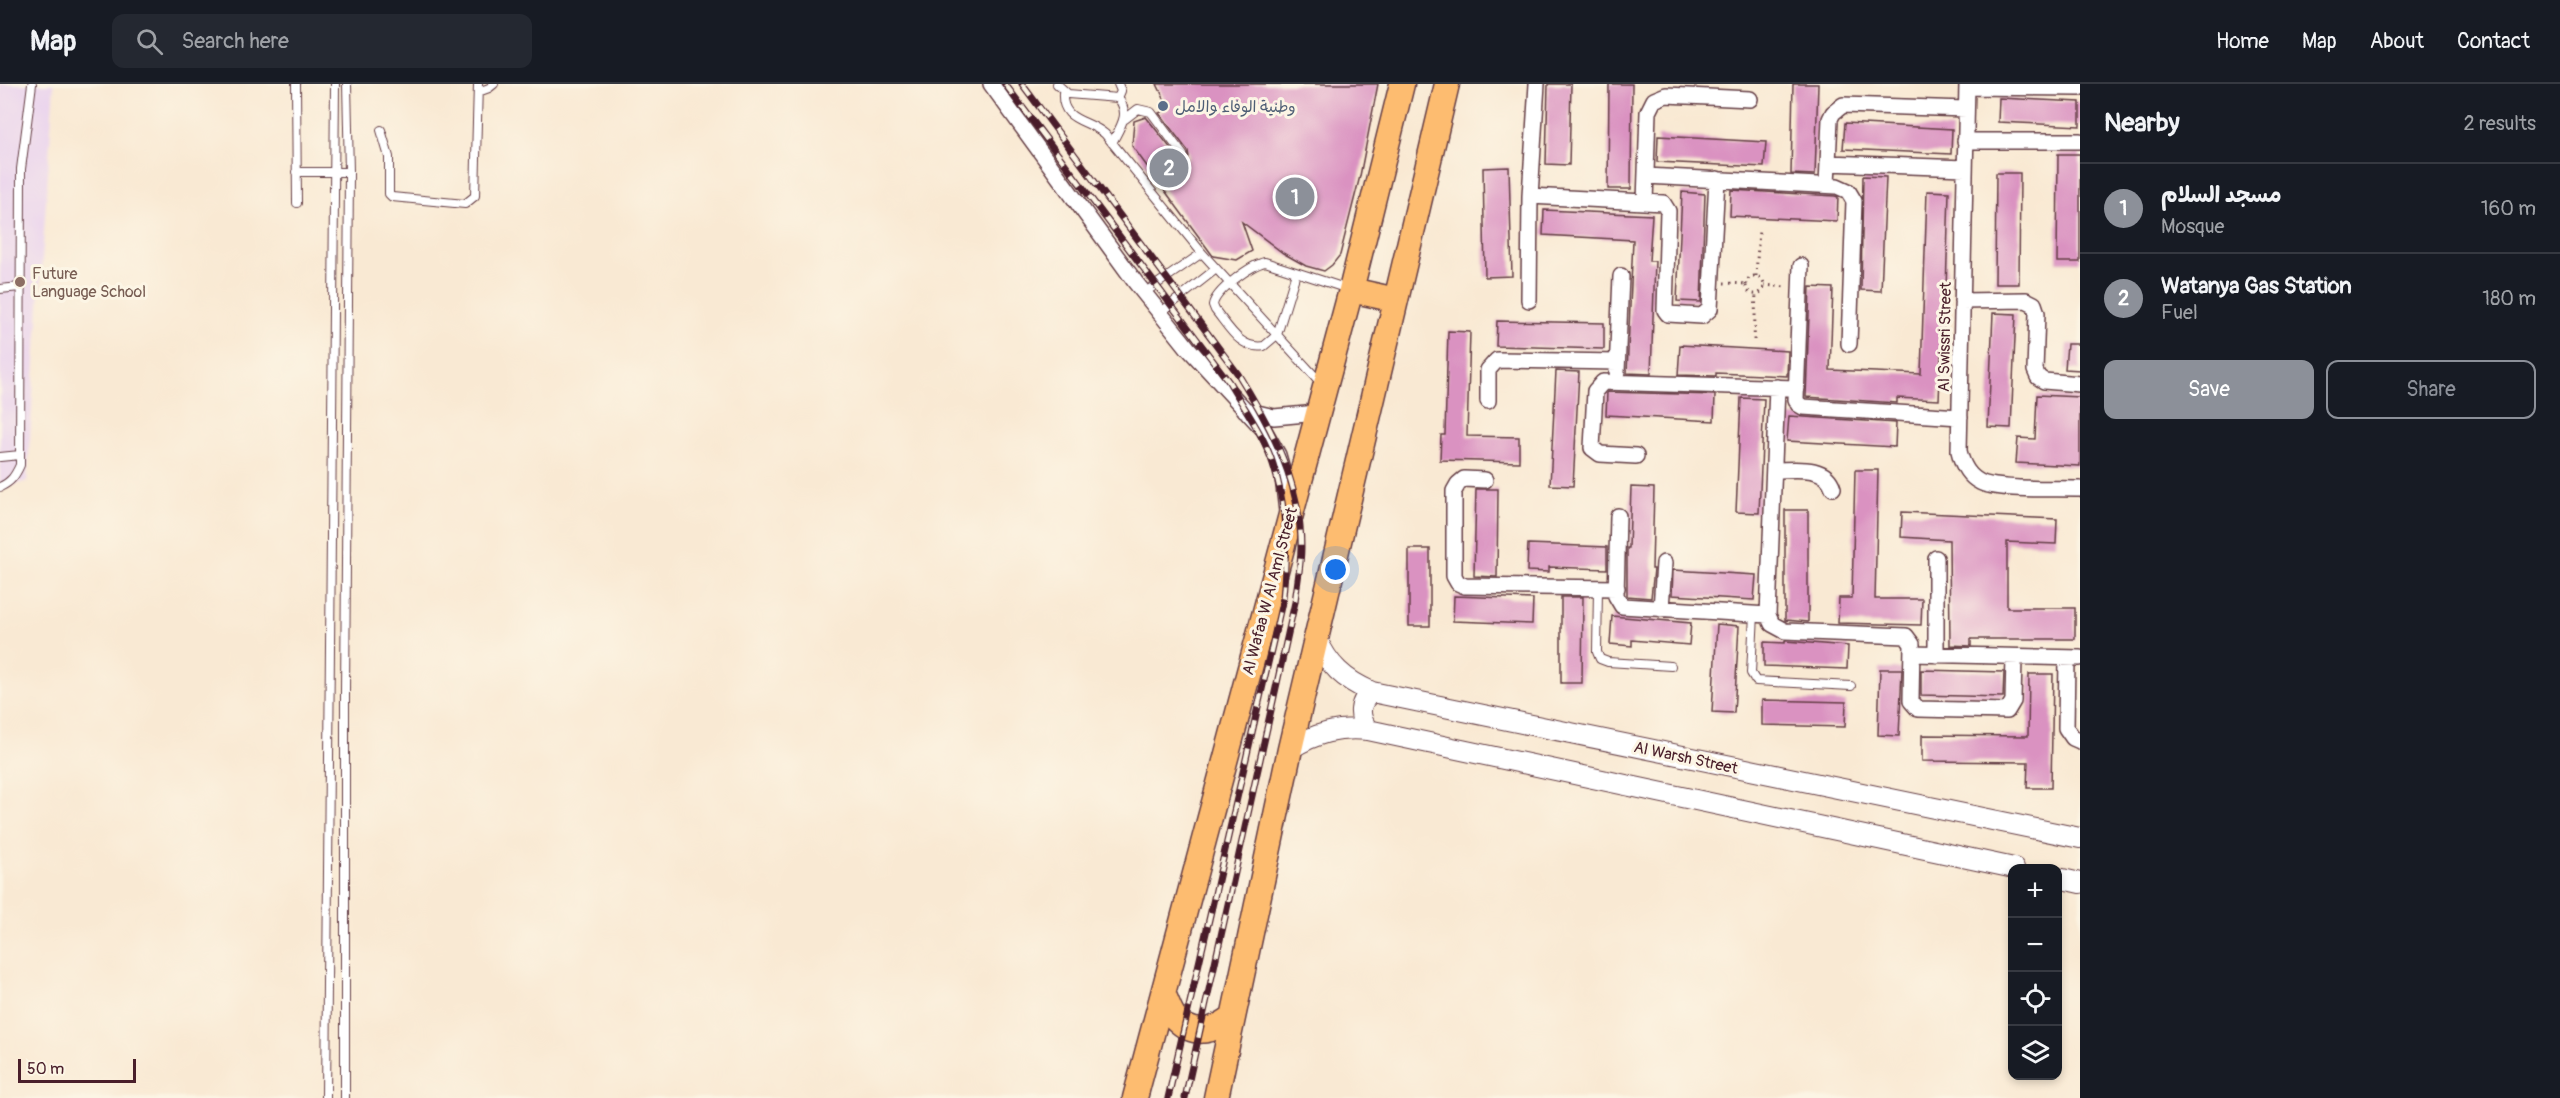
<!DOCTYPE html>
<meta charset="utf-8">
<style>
body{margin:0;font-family:Pangolin,"Playpen Sans Arabic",sans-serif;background:#242831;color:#f1f3f6}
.controls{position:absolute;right:18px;bottom:18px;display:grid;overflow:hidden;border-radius:12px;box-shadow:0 3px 9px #0003}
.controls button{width:54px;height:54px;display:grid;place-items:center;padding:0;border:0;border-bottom:2px solid #363941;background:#171b24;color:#f1f3f6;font:30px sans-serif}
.scale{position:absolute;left:18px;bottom:15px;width:118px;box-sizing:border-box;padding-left:6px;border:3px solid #4a1f2b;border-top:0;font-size:16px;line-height:21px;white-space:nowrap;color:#4a1f2b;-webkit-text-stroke:4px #fcf5e5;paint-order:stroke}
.you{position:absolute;left:1336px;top:486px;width:21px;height:21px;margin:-15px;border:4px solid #fff;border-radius:50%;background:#1a73e8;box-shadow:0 0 0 9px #1a73e833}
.badge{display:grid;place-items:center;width:39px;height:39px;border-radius:50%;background:#8c9099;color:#fff;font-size:20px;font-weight:700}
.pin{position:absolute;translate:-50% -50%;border:3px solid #fff;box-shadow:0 2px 6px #0006}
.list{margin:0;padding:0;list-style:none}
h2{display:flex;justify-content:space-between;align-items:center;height:78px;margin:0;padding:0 24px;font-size:26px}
h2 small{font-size:20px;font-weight:400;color:#9ea1a6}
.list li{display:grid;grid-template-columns:39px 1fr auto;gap:18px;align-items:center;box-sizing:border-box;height:90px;padding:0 24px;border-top:2px solid #363941}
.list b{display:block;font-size:22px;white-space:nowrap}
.list p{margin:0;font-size:20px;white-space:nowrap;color:#9ea1a6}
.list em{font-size:20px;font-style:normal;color:#9ea1a6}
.actions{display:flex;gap:12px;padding:18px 24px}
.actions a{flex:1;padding:14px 0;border:2px solid #8c9099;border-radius:12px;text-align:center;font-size:21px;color:#8c9099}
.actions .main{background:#8c9099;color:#fff}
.icon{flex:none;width:33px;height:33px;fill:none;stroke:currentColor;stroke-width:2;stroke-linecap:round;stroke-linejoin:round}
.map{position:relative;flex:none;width:2080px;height:1014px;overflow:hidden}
header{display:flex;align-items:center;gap:36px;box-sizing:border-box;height:84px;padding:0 30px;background:#171b24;border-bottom:2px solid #363941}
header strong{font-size:28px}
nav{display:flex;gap:33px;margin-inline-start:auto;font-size:21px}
.search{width:420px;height:54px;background:#242831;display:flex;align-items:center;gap:15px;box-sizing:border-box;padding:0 21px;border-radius:12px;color:#9ea1a6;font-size:22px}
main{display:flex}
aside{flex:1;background:#171b24}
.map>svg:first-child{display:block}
</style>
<header>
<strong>Map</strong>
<div class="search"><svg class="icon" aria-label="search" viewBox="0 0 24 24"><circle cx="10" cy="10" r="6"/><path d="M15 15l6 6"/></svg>Search here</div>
<nav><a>Home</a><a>Map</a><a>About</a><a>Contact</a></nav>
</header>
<main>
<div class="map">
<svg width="2080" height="1014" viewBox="0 0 2080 1014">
<rect width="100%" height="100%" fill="#fcf5e5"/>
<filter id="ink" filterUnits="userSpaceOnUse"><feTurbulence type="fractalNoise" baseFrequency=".0167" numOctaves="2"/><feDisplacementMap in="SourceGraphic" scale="12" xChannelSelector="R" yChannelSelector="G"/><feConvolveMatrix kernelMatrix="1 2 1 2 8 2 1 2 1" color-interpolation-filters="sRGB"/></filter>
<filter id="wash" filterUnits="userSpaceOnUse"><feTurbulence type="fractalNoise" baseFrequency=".008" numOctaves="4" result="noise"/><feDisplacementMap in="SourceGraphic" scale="24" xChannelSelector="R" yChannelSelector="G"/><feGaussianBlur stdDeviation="1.35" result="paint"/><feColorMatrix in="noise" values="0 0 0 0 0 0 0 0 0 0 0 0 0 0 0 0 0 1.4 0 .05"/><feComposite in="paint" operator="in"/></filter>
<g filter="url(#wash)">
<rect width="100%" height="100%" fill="#f9e9d3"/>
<path fill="#e9d2ee" d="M0,0H54L27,397L0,405Z"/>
<g id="blocks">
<path fill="#da92c1" d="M1157,0H1378L1360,92L1340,171L1332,181L1324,187L1306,182L1283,169L1242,138L1252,167L1237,176L1213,172L1132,62L1134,37L1146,33L1179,75L1184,77L1189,73L1188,67L1159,29L1169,25Z
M1548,0H1571L1569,81L1546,80Z
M1609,0H1632L1631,105H1608Z
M1793,0H1818L1815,91L1791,90Z
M1999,14L2080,18V42L1998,38Z
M1845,39L1952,45L1951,70L1843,65Z
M1658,52L1766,58L1764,83L1657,78Z
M2058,70H2080V178H2057Z
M1509,83L1512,192L1485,193L1483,84Z
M1996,89H2020L2019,200H1995Z
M1863,92L1886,93L1881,207L1861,206Z
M1731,106L1835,112L1838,113L1837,137L1730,132Z
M1927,107L1949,108L1944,271H1941L1939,316L1897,314V319L1806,313L1810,203L1833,204L1830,286L1921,290Z
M1682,108L1705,110L1701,218L1677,217Z
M1544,126L1652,131L1649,177H1655L1651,290L1627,289L1633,156L1543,151Z
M1993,229L2016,230L2011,344L1988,343Z
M1497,237L1604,239V265L1496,262Z
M1448,247L1470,248L1467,352L1519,353V378L1440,376L1441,351H1445Z
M2067,260H2080V286L2065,285Z
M1680,261L1788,267L1787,292L1716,289V292L1678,291Z
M1556,287L1579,288L1573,402L1550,401Z
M1607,308L1715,311L1714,337L1606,331Z
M2037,311L2080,313V382L2016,379L2018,354L2035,355Z
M1741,314L1764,315L1759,429L1736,428Z
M1789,332L1896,339L1895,363L1787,357Z
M1855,386H1878L1875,515H1922L1921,541L1838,539L1839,514H1852Z
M1631,403L1654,404L1652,485H1654L1651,514L1627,512V464H1629Z
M1476,405H1498L1497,493L1474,492Z
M1785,426H1808V538L1785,536Z
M1902,428L2057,435L2056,460L2007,458V524H2075V555H1971V562L1950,561L1949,456L1901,453Z
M1528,460L1607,463V485L1549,483V488L1527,487Z
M1409,465H1430V542H1409Z
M1673,486L1756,491L1754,516L1672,511Z
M1454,512L1533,515L1532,540L1453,537Z
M1561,513H1583L1582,599H1561Z
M1612,532L1691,539L1689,561L1632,556V562L1610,560Z
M1717,540L1739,542L1734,629L1712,628Z
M1785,557L1848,562L1847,585L1764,582V558L1785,559Z
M1880,585H1902L1899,652L1878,651Z
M1921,586L2004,588L2003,613L1921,611Z
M2029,590H2053L2051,704H2027L2028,678L1922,677V651L2028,652Z
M1762,616L1846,618L1845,643L1762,641Z"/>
</g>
</g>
<g filter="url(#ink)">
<use href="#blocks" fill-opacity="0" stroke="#643d44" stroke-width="1.5"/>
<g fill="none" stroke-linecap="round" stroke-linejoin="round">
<defs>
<path id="service" d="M296,0L297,119
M1057,0L1068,10L1118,14L1121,7L1118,0
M478,8L489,4L494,0
M1063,9C1061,38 1088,35 1105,50L1202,169L1321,299
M1125,35L1138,25L1151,28L1183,71
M381,46L389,73V110L392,113L465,120L475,112L478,0
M1112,59C1120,43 1131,30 1118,14
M296,88H349
M1296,189L1277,251L1264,262C1240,266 1229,243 1215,226L1213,221C1215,207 1251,181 1265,178L1348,205
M0,205L20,203
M1144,209L1202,169
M1160,229L1216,185
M0,373L20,371
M0,403C11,398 15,392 20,381L21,85L32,0
M1598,504L1597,568L1600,575L1608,578L1671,582
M1754,530L1751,589L1756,597L1851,602
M326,1014L335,0
M345,1014V609L349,88L347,0"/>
<path id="minor" d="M991,0L1136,199L1188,264L1264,346L1278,371L1282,385L1287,428
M1967,0L1959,367C1962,380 1968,392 1980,398C1997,407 2058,404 2080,405
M1967,3L2080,4
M1965,57H2080
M1828,79L1965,84
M1646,92L1837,102L1848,107L1854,117L1849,260
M1827,101L1830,35L1833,29L1843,21L1966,25
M1530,112L1663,119L1668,127L1665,226L1668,230L1702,232L1710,225L1717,95
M1645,118L1648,28L1654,16L1666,11L1750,15
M1801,182L1796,315L1798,320L1803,323L1960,333
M1529,216L1530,112L1537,0
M1962,217L2026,216L2034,220L2037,229L2035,286L2038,293L2044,297L2080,300
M1617,288L1621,192
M1777,303L1768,531L1772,540L1785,547L1906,552L1912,560L1911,617L1918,625L2007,627L2013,617L2014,573
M1488,317V286L1497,276L1617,278
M1245,326L1274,333L1317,329
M1636,372L1600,370L1592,364L1595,307L1603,298L1797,304
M1774,386C1794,386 1826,380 1833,404
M1485,396L1464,395L1458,400L1454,407V492L1458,499L1465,502L1617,504
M1618,432L1616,512L1622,522L1768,531
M1661,525L1664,479
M1912,570L2080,574
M1936,571V474
M2067,575L2066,644L2073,654L2080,657"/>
<path id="tertiary" d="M1316,553C1328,581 1344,596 1372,608L2080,754
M1368,646C1358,633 1358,618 1372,608
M1290,665C1316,649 1338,643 1368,646L2014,784
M2058,794L2080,799"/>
<path id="primary" d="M1351,206L1396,216
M1163,909C1167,917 1170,929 1176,935C1196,955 1215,946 1233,933
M1135,1014L1351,206L1402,0
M1216,1014L1290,665L1447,0"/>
</defs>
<use href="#service" stroke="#643d44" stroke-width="10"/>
<use href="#minor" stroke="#643d44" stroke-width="18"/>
<use href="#tertiary" stroke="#643d44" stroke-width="22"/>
<use href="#primary" stroke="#643d44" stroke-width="27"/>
<path stroke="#643d44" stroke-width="3" stroke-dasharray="1.5 4.5" stroke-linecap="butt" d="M1756,192L1759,146
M1746 201a9 9 0 1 1 18 0a9 9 0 1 1-18 0Z
M1724,199L1746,200
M1764,201L1786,203
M1754,256L1756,209"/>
<use href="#service" stroke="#fff" stroke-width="8"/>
<use href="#minor" stroke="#fff" stroke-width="15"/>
<use href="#tertiary" stroke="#fff" stroke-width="20"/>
<use href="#primary" stroke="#fdbc70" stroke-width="24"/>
<defs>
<path id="rail" d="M1005,0L1229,298C1244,324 1264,351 1273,380C1288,426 1287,467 1283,514L1168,1014
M1022,0L1238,290C1271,343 1301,398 1301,463C1301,481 1297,500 1295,518L1185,1014"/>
</defs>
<use href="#rail" stroke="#4a1f2b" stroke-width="7"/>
<use href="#rail" stroke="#fcf5e5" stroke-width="4.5" stroke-dasharray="14" stroke-linecap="butt"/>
</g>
</g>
<circle fill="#5c6f8a" stroke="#fcf5e5" stroke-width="2" cx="1163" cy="22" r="6"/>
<circle fill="#8d6e63" stroke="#fcf5e5" stroke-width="2" cx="20" cy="198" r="6"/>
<g text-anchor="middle" stroke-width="6" stroke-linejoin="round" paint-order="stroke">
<g font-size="16" fill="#4e5e75" stroke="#fcf5e5" text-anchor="start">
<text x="1175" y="28">وطنية الوفاء والامل</text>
</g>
<g font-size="16" fill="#785e54" stroke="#fcf5e5" text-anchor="start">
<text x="32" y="195">Future<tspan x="32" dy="18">Language School</tspan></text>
</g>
<g font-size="16" fill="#4a1f2b" stroke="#fcf5e5">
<text transform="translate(1944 253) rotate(-89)" y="6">Al Swissri Street</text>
<text transform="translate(1269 507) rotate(-75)" y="6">Al Wafaa W Al Aml Street</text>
<text transform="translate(1686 673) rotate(12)" y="6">Al Warsh Street</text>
</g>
</g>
</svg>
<div class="controls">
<button>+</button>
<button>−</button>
<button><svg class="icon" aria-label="locate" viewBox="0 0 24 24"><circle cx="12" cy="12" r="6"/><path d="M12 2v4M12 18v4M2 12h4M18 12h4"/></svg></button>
<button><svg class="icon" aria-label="layers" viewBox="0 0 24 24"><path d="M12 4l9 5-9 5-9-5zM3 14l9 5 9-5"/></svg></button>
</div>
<div class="scale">50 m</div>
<div class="you"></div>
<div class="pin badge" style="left:1295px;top:113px">1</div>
<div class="pin badge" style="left:1169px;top:84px">2</div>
</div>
<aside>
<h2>Nearby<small>2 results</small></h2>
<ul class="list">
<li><span class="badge">1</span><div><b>مسجد السلام</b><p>Mosque</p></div><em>160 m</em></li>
<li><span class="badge">2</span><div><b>Watanya Gas Station</b><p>Fuel</p></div><em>180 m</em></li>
</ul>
<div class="actions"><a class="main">Save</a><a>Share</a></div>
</aside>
</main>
